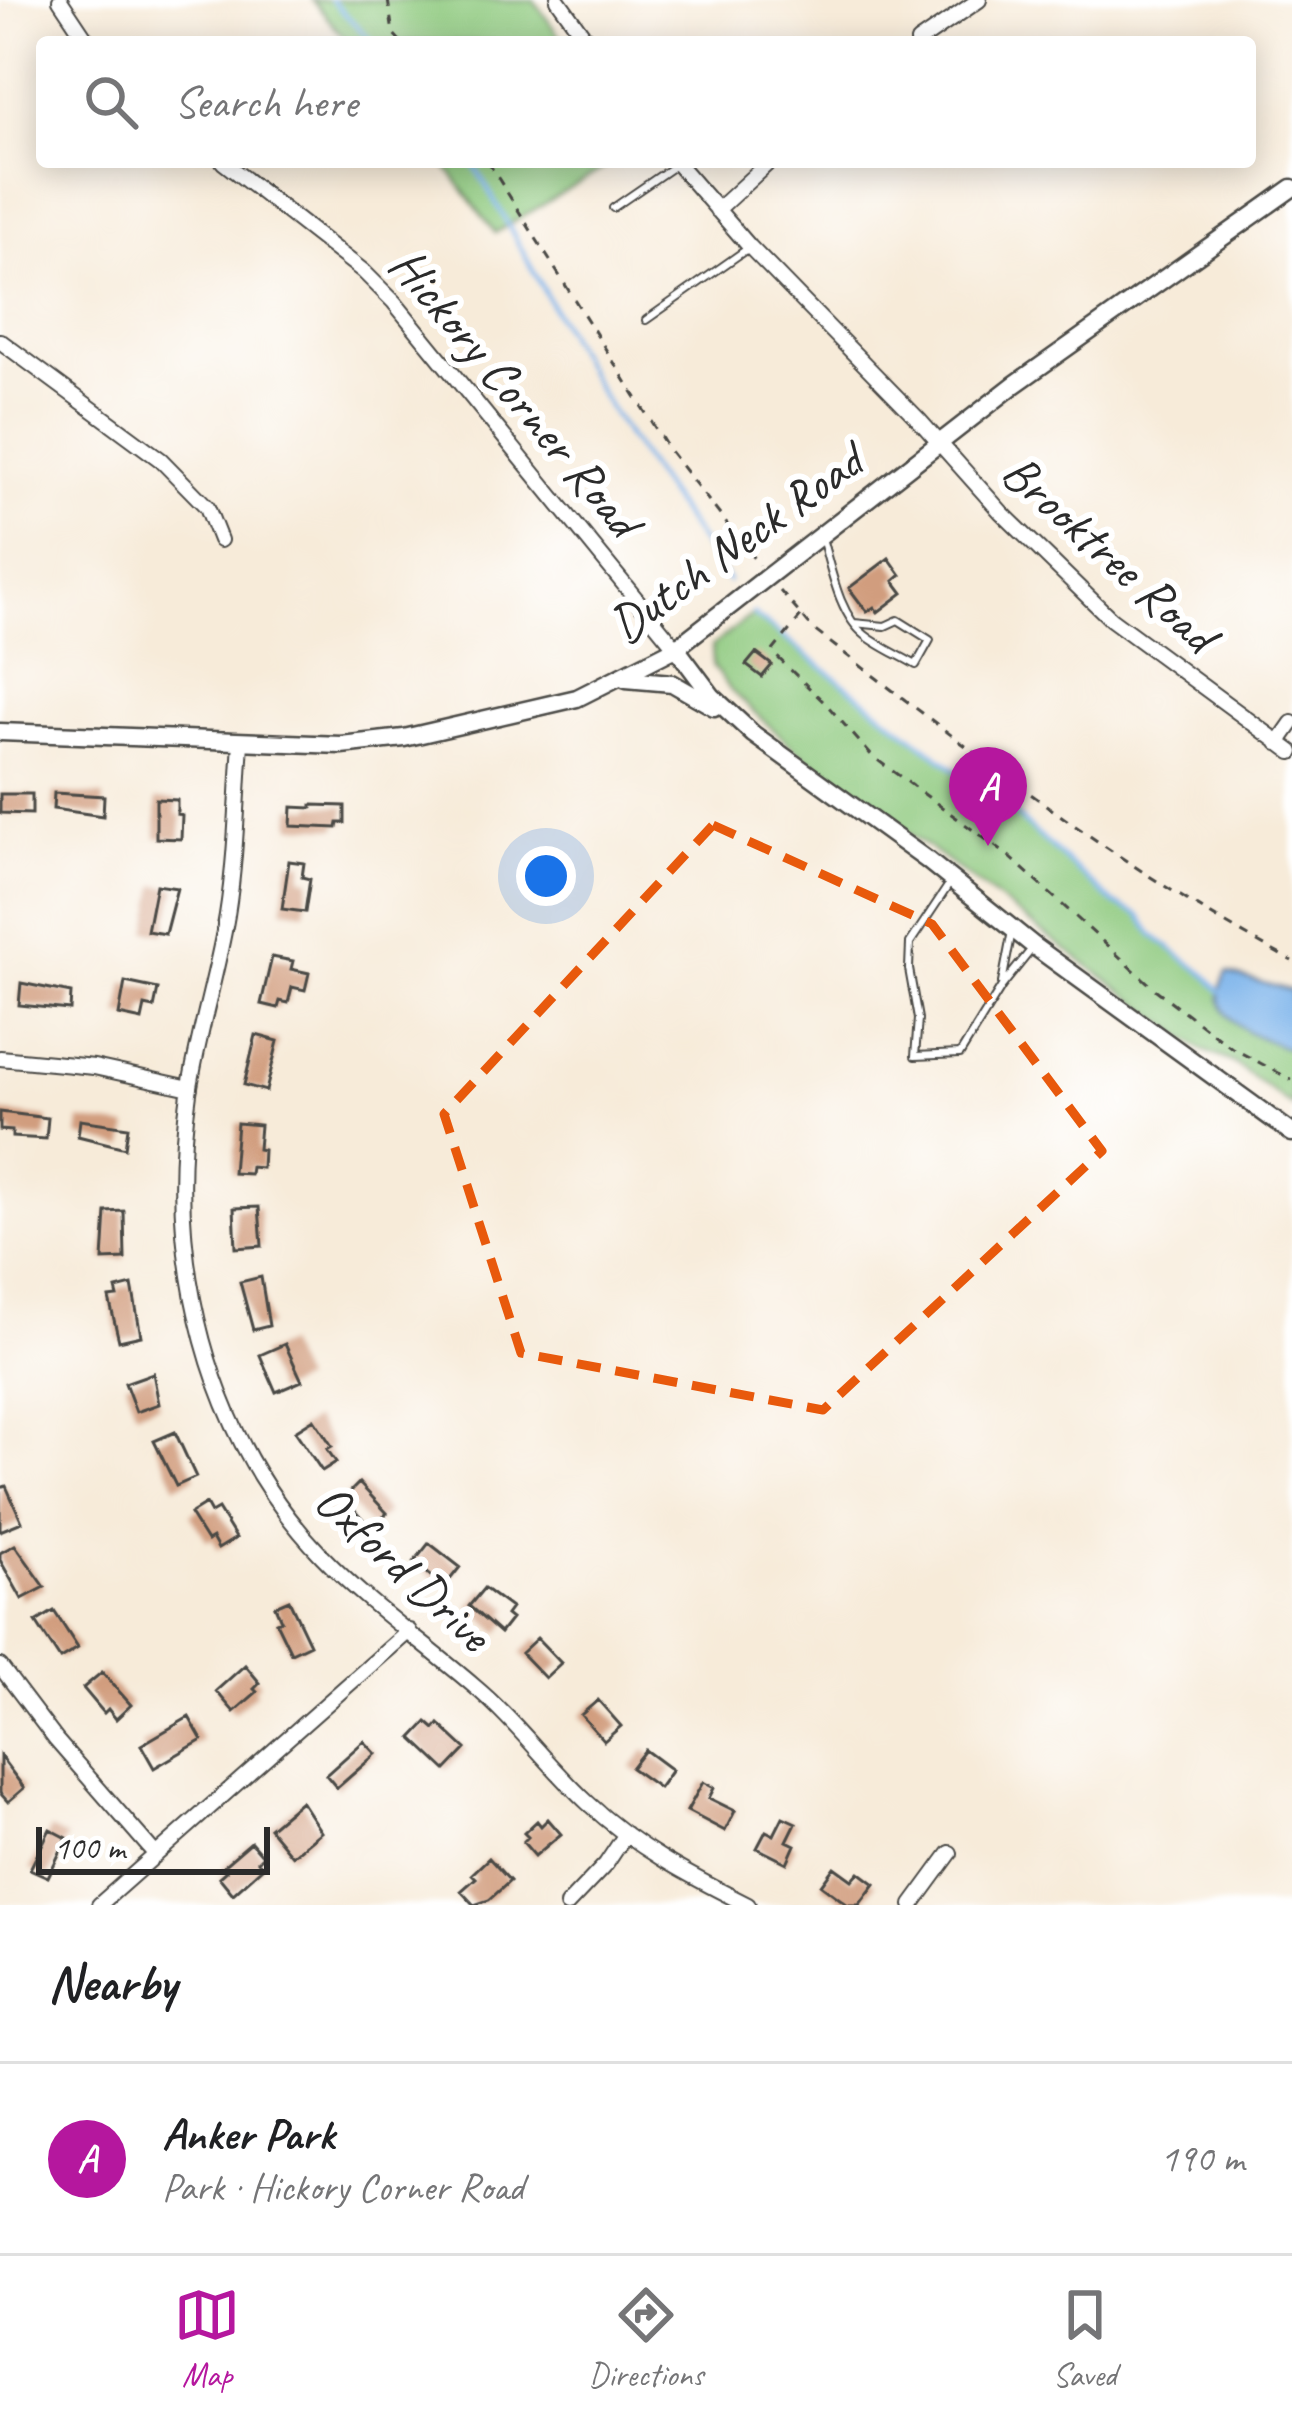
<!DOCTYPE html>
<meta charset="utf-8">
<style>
body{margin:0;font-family:Caveat,sans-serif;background:#f6f6f6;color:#202124}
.scale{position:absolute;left:36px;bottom:30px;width:234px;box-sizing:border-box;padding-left:12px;border:6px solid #2b2b2b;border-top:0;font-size:33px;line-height:42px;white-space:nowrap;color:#2b2b2b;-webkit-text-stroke:9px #fff;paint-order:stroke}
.you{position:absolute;left:546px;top:876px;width:42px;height:42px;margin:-30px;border:9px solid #fff;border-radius:50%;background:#1a73e8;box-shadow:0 0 0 18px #1a73e833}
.badge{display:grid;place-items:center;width:78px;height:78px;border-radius:50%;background:#b5179e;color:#fff;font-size:39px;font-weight:700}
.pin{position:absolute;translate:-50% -99px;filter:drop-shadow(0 3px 6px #0008)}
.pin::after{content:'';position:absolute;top:63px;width:42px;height:36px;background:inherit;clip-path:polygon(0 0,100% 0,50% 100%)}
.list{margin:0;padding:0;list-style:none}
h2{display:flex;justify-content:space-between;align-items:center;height:156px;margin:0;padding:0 48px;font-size:51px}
h2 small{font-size:39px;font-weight:400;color:#757577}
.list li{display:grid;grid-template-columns:78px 1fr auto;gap:36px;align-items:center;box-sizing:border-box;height:192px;padding:0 48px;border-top:3px solid #e0e0e0}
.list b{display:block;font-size:45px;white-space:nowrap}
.list p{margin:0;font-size:39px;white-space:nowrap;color:#757577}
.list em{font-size:39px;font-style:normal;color:#757577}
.icon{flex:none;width:66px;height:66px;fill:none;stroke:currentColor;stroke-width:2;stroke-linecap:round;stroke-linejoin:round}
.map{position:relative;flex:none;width:1292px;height:1905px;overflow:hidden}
.search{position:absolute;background:#fff;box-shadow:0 6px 30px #0003;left:36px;right:36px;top:36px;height:132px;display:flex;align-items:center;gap:30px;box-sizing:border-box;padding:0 42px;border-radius:12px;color:#757577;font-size:45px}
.sheet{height:348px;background:#fff}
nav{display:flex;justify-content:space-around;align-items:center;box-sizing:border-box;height:168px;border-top:3px solid #e0e0e0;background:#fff;font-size:33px;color:#757577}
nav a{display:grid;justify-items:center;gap:6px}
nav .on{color:#b5179e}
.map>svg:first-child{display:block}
</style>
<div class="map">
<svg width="1292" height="1905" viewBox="0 0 1292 1905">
<rect width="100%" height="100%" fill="#fff"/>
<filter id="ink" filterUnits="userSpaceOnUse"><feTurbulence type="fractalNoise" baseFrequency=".00833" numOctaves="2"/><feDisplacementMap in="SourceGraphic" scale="24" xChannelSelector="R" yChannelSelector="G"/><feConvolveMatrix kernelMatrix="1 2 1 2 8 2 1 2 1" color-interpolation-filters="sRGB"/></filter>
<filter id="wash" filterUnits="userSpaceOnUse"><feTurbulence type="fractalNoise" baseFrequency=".004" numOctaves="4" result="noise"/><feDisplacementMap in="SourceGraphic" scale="48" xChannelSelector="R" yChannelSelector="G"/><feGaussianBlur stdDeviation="2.7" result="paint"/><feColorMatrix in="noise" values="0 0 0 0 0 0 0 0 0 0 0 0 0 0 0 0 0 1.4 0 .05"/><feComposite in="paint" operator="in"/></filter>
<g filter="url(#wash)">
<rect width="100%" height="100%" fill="#f7ebd9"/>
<path fill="#8ec97e" stroke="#5c7a54" stroke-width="3" d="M312,0H534L563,42H348Z
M443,162H614L495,233Z
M753,614L1020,819L1113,902L1139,915L1153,935L1207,976L1235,1009L1292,1028V1106L1232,1062L1202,1050L795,749L731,691L713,667L712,646Z"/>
<path fill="#7ab2ea" stroke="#526e8a" stroke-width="3" d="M1227,973L1292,991V1050C1258,1039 1200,1017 1227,973Z"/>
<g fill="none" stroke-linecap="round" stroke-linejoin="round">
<path stroke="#7ab2ea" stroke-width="4.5" d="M331,0L373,42
M472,162C517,236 554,314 598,389C638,456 685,517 728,581
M753,614L1020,819L1113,903L1139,915L1153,935L1207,976L1220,991"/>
</g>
<g id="blocks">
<path fill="#d19d7e" d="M889,558L901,575L894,581L903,593L878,612L874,607L867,612L849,588Z
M756,653L772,665L762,677L746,665Z
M54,793L104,796L103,816L53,809Z
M0,794H32V814L0,813Z
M156,799L177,800V814L182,815L181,839L156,838Z
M312,805L345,806V823H338L337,828L291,826L292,807L312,808Z
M289,861L304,863L302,877L310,879L305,912L282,909Z
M156,885L177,888L165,934L147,931Z
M272,957L293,961L291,969L309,973L305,990L292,987L288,1003L280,1001L278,1008L261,1004Z
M125,982L158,989L154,1008L145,1006L142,1020L119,1015Z
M21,983L71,993L70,1010L19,1005Z
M256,1035L278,1041L266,1091L244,1085Z
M0,1112L48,1118L46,1139L12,1137V1131L0,1130Z
M80,1120L128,1127L125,1148L78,1136Z
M237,1123L260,1125L258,1149L263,1150L262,1168L251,1167L250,1174L233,1173Z
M259,1207L262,1246L236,1248L234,1208Z
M124,1211L125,1259L103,1260L106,1212Z
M261,1277L269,1326L253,1330L240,1282Z
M132,1285L141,1336L119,1341L109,1298L118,1297L116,1289Z
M285,1344L302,1381L276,1392L260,1355Z
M153,1373L159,1404L136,1412L125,1383Z
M314,1419L332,1446L327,1449L336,1462L322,1471L295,1431Z
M175,1432L196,1477L176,1486L154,1441Z
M359,1483L387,1513L371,1528L344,1498Z
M6,1486L22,1522L0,1531V1488Z
M206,1504L211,1513L218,1509L236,1538L218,1549L212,1538L207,1541L190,1514Z
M429,1543L460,1567L444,1587L414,1562Z
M15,1545L45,1587L22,1599L0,1560V1553Z
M484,1588L511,1608L506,1615L511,1619L500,1633L469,1606Z
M289,1600L310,1644L291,1653L276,1622L281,1620L275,1606Z
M54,1611L78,1648L60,1659L36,1622Z
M537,1638L561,1663L545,1678L521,1653Z
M245,1665L260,1683L254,1689L257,1692L234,1712L216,1691Z
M102,1672L131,1705L116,1719L108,1709L104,1713L83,1688Z
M598,1700L621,1726L604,1741L581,1715Z
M189,1717L202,1740L154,1768L141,1745Z
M427,1722L435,1729L439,1724L466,1749L446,1770L412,1738Z
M364,1741L376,1754L337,1788L326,1775Z
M645,1750L672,1770L659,1788L631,1768Z
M0,1756L24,1788L8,1802L0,1793Z
M703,1782L714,1788L709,1798L735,1811L725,1831L687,1811Z
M301,1801L321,1832L292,1856L269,1828Z
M783,1817L796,1823L787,1841L795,1845L787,1863L757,1848L766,1831L774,1835Z
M548,1819L561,1834L535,1856L523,1842L528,1837L524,1833L537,1821L541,1826Z
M50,1829L67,1838L48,1877L30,1869Z
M251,1842L263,1856L258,1861L263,1867L233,1894L219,1877L226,1871L222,1867Z
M489,1858L510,1881L489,1900L474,1905L461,1891L476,1878L472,1874Z
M834,1867L852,1880L859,1872L875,1884L859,1905H848L821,1885Z"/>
</g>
</g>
<g filter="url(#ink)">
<use href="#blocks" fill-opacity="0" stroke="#4a4845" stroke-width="3"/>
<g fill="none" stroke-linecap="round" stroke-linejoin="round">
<defs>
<path id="service" d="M613,208L674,166
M646,320L747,249
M822,538C831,568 839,615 865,635C880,647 899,655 916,665L930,640L898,620L885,626L854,623
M950,883L910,943L909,969L918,1019L915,1056L960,1054L1002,986L1031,950
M1002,983L1012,931"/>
<path id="minor" d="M60,0L88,42
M558,0L588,42
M918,42L979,0
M223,162L363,271L394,302L676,648
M676,162L750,247L919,420L1001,512L1111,619L1292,752
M717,210L769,162
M0,341L161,460L207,507L220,540
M241,743C237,800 236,859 227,915C217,975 198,1033 189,1093C165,1257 205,1434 322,1556C368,1604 424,1643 474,1686C516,1721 548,1766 588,1803C636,1848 690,1876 748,1905
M1278,743L1292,723
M0,1058L94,1067L190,1088
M0,1666L56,1740L156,1855
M99,1905L409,1631
M567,1905L606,1864L626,1834
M912,1905L950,1853"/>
<path id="tertiary" d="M676,648L712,696L753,734L927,860L1034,946L1292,1133
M626,679L672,683L714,707
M0,732L341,745L404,738L577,698L676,648L1014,385L1292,188"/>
</defs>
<use href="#service" stroke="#4a4845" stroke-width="10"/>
<use href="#minor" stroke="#4a4845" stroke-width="18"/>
<use href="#tertiary" stroke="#4a4845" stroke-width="21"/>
<path stroke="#4a4845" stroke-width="3" stroke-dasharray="9 9" stroke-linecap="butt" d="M388,0L393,33L401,42
M488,162L669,450L759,565
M780,591L814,630C968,748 1120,869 1292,961
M801,616L772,652L826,704L872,756L1010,857L1156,990L1232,1048L1292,1080"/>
<use href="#service" stroke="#fff" stroke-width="6"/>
<use href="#minor" stroke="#fff" stroke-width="14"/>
<use href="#tertiary" stroke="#fff" stroke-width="16"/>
</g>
</g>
<path fill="none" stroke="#e8590c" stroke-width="9" stroke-dasharray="24 15" stroke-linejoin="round" d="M713,825L932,924L1102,1151L823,1410L521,1353L444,1114Z"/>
<g text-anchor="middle" stroke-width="12" stroke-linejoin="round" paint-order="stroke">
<g font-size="51" fill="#2b2b2b" stroke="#fff">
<text transform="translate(516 391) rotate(50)" y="18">Hickory Corner Road</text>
<text transform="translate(735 542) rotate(-36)" y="18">Dutch Neck Road</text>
<text transform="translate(1110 552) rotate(42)" y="18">Brooktree Road</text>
<text transform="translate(404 1566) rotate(43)" y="18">Oxford Drive</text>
</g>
</g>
</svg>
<div class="scale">100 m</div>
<div class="you"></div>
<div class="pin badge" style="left:988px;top:846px">A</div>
<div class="search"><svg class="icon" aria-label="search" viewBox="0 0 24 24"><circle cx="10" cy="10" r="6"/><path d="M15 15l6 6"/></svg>Search here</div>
</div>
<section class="sheet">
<h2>Nearby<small></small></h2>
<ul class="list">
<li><span class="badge">A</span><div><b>Anker Park</b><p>Park · Hickory Corner Road</p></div><em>190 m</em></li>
</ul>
</section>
<nav>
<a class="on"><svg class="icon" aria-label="map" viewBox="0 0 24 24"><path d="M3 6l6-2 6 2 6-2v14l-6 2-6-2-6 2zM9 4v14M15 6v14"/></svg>Map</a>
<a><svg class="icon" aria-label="directions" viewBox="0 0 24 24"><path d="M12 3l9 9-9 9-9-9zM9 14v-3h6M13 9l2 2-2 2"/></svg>Directions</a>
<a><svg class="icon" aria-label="saved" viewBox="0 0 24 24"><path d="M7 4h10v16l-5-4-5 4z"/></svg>Saved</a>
</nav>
